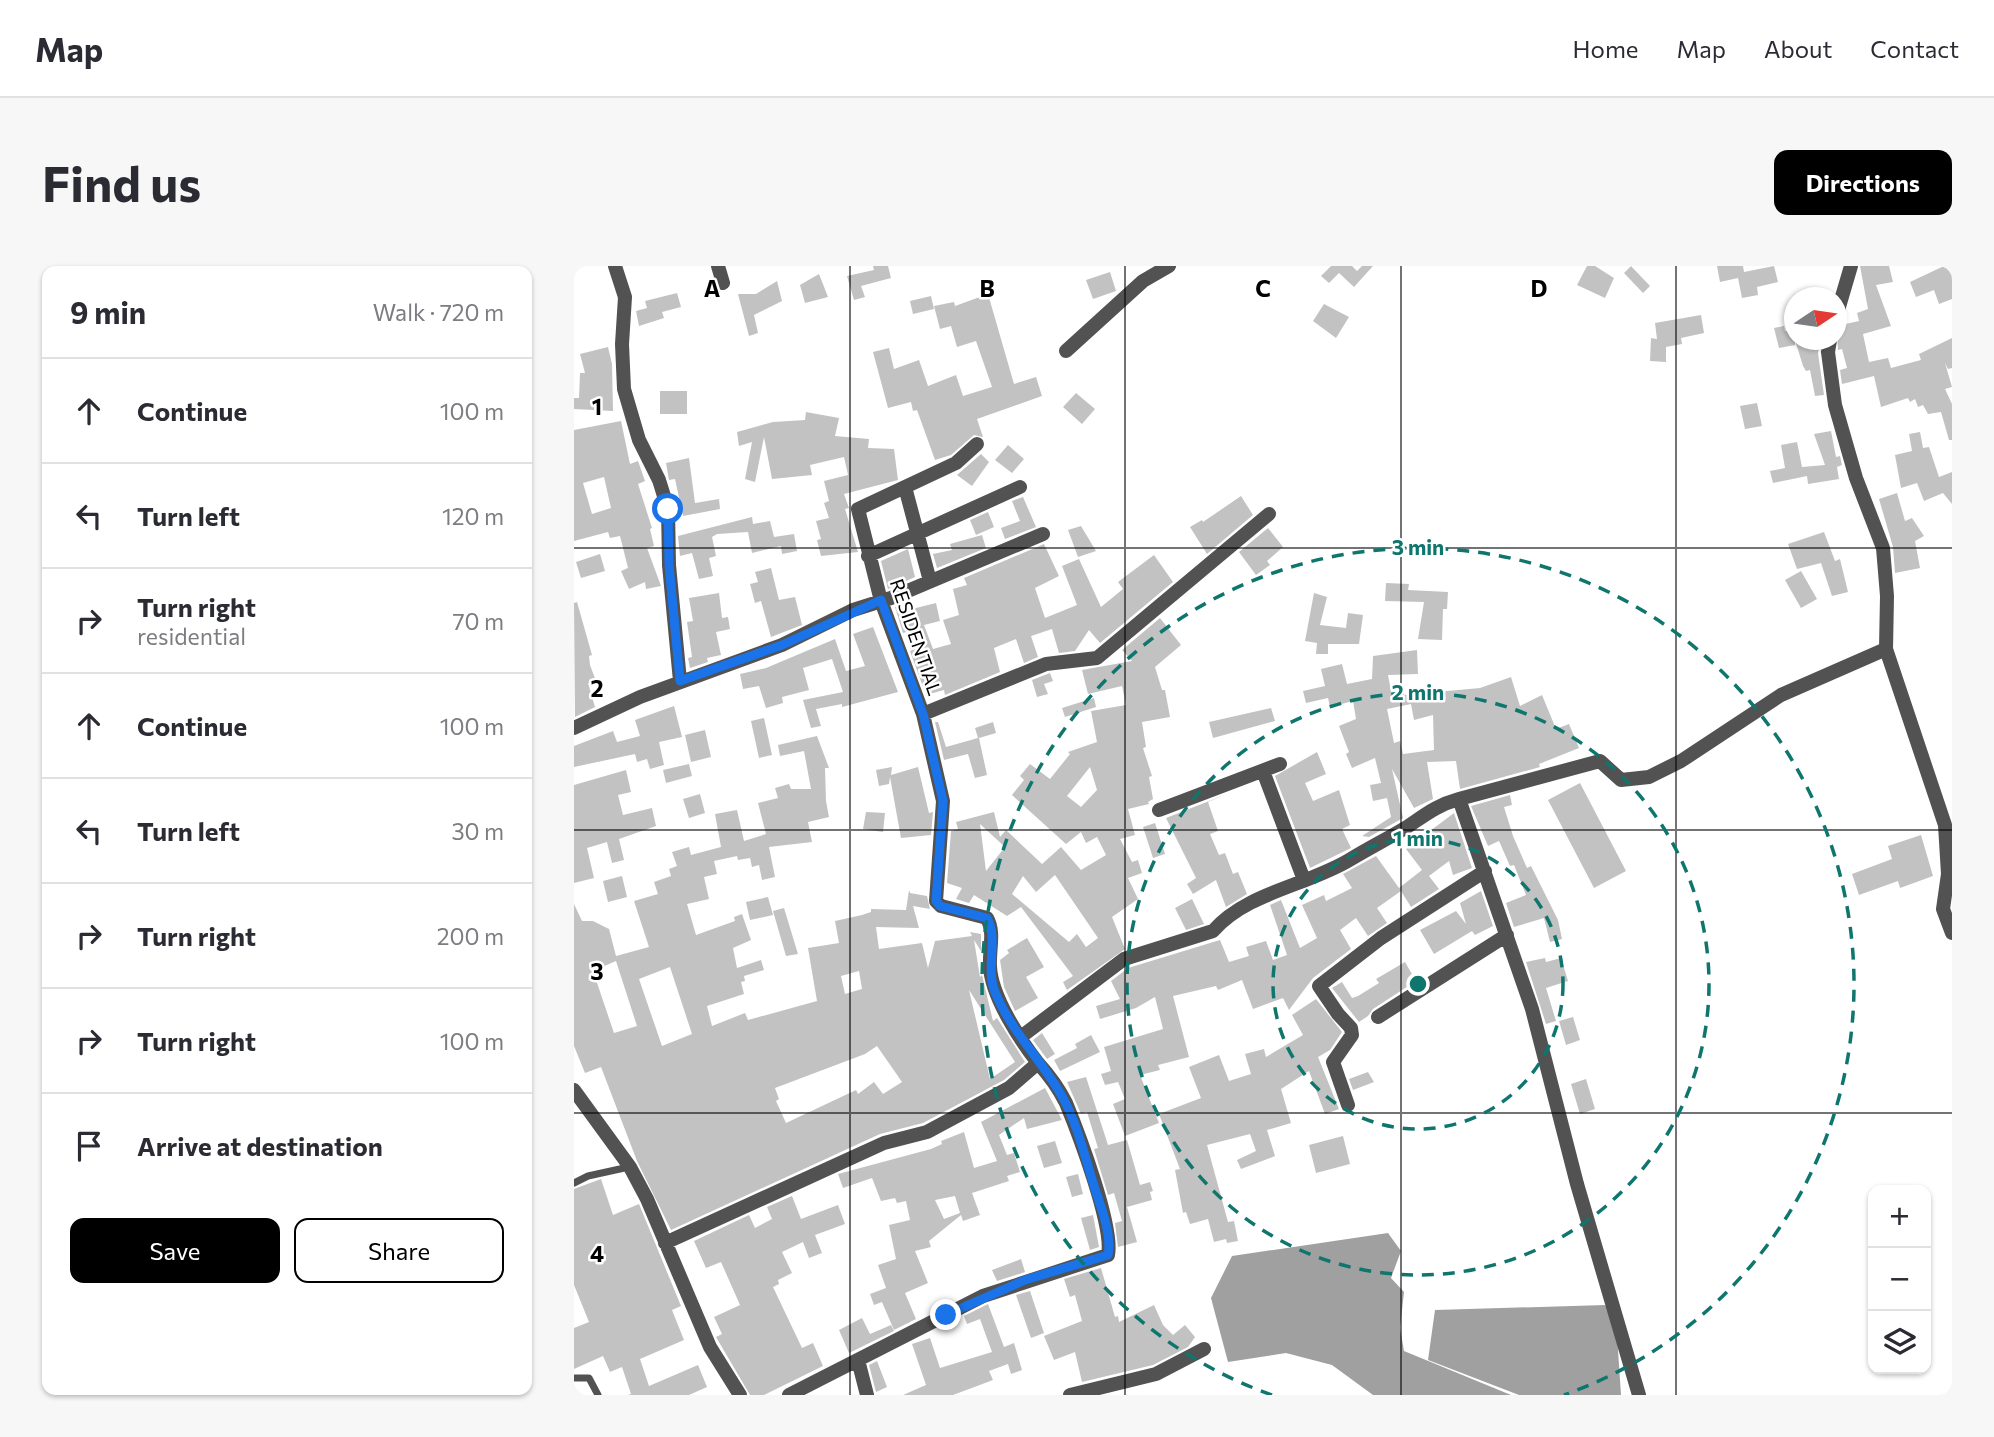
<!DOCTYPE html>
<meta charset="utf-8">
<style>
body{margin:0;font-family:Commissioner,sans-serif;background:#f7f7f7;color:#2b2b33}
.controls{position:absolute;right:21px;bottom:21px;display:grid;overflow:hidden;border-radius:14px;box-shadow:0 2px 5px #0004}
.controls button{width:63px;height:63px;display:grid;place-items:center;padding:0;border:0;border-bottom:2px solid #e1e1e2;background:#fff;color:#2b2b33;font:35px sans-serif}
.compass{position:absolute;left:1210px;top:21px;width:63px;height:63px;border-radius:50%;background:#fff;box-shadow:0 2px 5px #0004;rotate:77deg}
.stop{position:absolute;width:21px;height:21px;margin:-16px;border:5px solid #1a73e8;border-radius:50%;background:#fff}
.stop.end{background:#1a73e8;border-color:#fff;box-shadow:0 2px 7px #0008}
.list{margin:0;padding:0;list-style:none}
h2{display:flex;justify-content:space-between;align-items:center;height:91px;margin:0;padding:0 28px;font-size:30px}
h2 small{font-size:23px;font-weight:400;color:#7c7c81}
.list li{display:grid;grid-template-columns:46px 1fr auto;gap:21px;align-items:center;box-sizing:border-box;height:105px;padding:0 28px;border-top:2px solid #e1e1e2}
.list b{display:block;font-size:26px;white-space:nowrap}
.list p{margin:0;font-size:23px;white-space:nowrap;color:#7c7c81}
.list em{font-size:23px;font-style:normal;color:#7c7c81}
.actions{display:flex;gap:14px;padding:21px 28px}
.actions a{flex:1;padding:16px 0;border:2px solid #000;border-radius:14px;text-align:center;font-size:24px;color:#000}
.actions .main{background:#000;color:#fff}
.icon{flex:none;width:38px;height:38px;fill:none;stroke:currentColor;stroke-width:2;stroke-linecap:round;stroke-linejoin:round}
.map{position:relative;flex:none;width:1378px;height:1129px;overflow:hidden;border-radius:14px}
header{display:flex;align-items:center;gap:42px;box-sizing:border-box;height:98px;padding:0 35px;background:#fff;border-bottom:2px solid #e1e1e2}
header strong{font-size:33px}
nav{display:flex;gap:38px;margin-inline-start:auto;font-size:24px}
.intro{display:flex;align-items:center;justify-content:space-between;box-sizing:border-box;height:168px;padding:0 42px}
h1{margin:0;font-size:49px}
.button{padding:18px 32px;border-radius:14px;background:#000;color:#fff;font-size:24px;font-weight:700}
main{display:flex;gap:42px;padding:0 42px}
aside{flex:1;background:#fff;border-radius:14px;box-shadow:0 2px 5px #0004}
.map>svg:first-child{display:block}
</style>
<header>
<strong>Map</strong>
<nav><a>Home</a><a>Map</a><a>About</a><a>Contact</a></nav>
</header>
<div class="intro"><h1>Find us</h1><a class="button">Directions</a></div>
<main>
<aside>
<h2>9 min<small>Walk · 720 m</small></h2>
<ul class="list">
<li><svg class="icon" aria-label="ahead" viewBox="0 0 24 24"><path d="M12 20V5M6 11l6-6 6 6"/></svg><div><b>Continue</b></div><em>100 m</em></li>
<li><svg class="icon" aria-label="left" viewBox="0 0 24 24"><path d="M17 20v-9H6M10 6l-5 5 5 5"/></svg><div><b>Turn left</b></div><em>120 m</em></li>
<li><svg class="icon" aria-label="right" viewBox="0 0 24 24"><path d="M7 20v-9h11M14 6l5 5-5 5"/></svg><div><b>Turn right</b><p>residential</p></div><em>70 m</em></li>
<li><svg class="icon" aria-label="ahead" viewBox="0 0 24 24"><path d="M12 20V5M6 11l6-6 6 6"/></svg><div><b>Continue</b></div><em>100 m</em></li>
<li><svg class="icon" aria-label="left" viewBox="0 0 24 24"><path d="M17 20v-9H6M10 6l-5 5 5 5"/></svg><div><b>Turn left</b></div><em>30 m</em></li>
<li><svg class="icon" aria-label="right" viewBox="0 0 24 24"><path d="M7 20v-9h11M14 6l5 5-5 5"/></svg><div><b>Turn right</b></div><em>200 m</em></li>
<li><svg class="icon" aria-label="right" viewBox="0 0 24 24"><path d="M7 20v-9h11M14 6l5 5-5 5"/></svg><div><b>Turn right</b></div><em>100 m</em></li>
<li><svg class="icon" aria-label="arrive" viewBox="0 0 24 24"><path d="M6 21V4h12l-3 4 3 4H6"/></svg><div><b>Arrive at destination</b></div></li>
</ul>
<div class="actions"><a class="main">Save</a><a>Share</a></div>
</aside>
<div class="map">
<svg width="1378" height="1129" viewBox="0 0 1378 1129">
<rect width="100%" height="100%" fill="#fff"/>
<path fill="#a0a0a0" d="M814,967L827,985L817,1012L830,1026L826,1062L830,1085L937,1129H799L758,1099L712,1087L654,1096L637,1032L658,990Z
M1031,1039L1042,1054L1047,1129H945L854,1094L861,1044Z"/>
<path fill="#c2c2c2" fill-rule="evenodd" d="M299,0H314L317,12L287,20L291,31L280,34L273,10L300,4Z
M757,0H778L783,5L788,0H799L780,21L765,7L755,17L747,10Z
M1013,0H1021L1040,12L1031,32L1003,19Z
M1057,0L1076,20L1069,27L1050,7Z
M1143,0H1169L1170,6L1200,0L1204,16L1183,21L1184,29L1168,32L1164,12L1146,16Z
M1286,0H1315L1319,16L1302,19L1317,60L1289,68L1295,96L1314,92L1317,102L1347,94L1345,88L1378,72V102L1374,103L1371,97L1378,121L1371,123L1378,138V174H1375L1367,146L1354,148L1349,139L1344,141L1341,133L1336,136L1334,132L1307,141L1300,110L1268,118L1266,104L1273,102L1268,83L1264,84L1263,64L1267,59L1285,55L1283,47L1294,43Z
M1370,0H1378V33L1365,38L1360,24L1342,31L1336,16Z
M536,6L542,25L519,33L512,14Z
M245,8L254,31L231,37L226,19Z
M203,15L208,35L180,49L184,67L175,70L164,28H182Z
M103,27L107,41L88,46L90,52L65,60L62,45L73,42L71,35Z
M414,28L440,118L462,111L468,130L403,153L409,171L400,169L377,189L361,194L343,144L339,145L337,136L314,142L299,86L315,82L320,103L345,94L354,120L382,109L389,130L418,121L402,75L383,81L377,60L366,63L360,40L380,36L381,40Z
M357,30L360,43L339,48L336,35Z
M750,38L775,51L762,72L739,55Z
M1127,49L1130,67L1107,72L1108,78L1092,81V96L1076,95L1077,72L1083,73L1081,57Z
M1210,60L1211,65L1221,63V79L1205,82L1200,62Z
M1221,74H1246L1244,87L1250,129L1241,130L1236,104L1232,105L1229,100Z
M34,81L38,98L39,145L0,143V132H5L6,107H11L6,88Z
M86,125H113V148H86Z
M502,127L521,143L508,158L489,141Z
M1183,137L1188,160L1171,163L1166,140Z
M232,146L265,152L261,170L295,173L294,182L320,183L324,214L270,228L275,242L271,243L284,286L247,290L243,274L247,273L242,255L255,252L250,237L255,235L250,215L274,209L270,191L236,199L238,209L198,213L190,171L181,216L171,213L178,176L165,180L163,166L199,156L231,154Z
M47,155L56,198L64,195L71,215L64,218L78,262L76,263L80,280L73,282L87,320L72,323L71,316L55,323L47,305L54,302L46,270L36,272L34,266L0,275V164ZM30,211L37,242L18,248L9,217Z
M1257,165L1262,191L1266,190L1268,199L1263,201L1265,213L1234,218L1233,210L1199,217L1196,205L1211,202L1207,179L1223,176L1228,201L1251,199L1240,168Z
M1346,166L1349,182L1355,181L1365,211L1378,206V238L1369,227L1350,235L1343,217L1327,222L1321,189L1338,185L1335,168Z
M434,179L450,193L438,207L421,194Z
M407,188L415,196L398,220L383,209Z
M115,192L121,237L145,233L146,243L109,250L101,213L95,214L92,197Z
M1323,227L1331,255L1338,252L1350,270L1341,275L1346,302L1321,307L1319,281L1305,233Z
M667,230L679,249L633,288L616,261L628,254L629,256Z
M449,231L462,261L431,273L427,262L446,255L438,235Z
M414,246L420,261L402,269L396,254Z
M178,251L179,258L196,255L200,271L220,268L223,285L208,288L207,280L178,287L174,266L143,268L138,271L142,290L135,292L139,310L125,313L118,287L106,290L104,270Z
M507,260L522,285L504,291L494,264Z
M694,262L709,281L693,295L696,299L682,309L665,286Z
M1250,266L1261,295L1266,293L1274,326L1258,330L1247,297L1223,303L1214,278Z
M408,269L412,282L363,302L359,288L378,284L376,278Z
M470,278L485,310L461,322L471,352L503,339L488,300L505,293L527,341L549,323L544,316L580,289L599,316L526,377L515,364L501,385L485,387L478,363L457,370L464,391L450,397L442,373L420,382L426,406L371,429L370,424L352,429L336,385L342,383L336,365L329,367L321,341L336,334L338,343L362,337L366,355L350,359L359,383L377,378L369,354L385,349L379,323L393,319L390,312Z
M334,283L341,311L314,323L307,295Z
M26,288L31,305L7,312L2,296Z
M197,302L205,334L221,331L228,359L197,371L187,335L181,337L176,318L184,316L181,306Z
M1227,305L1243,333L1227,342L1211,314Z
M812,317L835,318L834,324L874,326L873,343H869L868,374L844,373L850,336L811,335Z
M145,327L148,352L154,351L156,363L142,366L147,389L133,392L134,396L116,402L114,392L118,391L113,356L119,355L115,332Z
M740,327L753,331L746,359L772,362L774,347L789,349L785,378H754V388H742L743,377L731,375Z
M3,336L18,389L15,390L16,399L22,415L14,417L21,441L1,451L0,337Z
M586,352L607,379L581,401L588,424H591L596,451L568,456L572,481L569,482L578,510L575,511L579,533L574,536L575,538L554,543L561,569L546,573L558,596L564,594L568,607L554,612L564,633L538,651L551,683L493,724L489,716L499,710L447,641L433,650L400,629L395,637L382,633L388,622L373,617L377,565L384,563L382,556L420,546L426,571L432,564L468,598L487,581L507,604L532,589L523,571L512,577L507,566L492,578L438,529L450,514L446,510L456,498L476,513L496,488L494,486L523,476L517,445L552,439L548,420L514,428L508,404L558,395L548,384ZM516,501L523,524L507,541L493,530ZM406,558L431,581L412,605ZM481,609L524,672L512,681L503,668L495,676L438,628L449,610L462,626Z
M299,361L324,426L268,441V438L242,443L247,460L237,462L229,434L269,426L258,393L229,402L235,424L208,431L209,437L192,442L185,420L169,423L166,408L192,402L261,373L272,405L291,400L279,368Z
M843,384L844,408L814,409L818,430L906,422L937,411L946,440L968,429L982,463L995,458L1005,482L965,498L966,501L886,523L882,495L853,496L859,533L840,542L818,503L829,552L795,571L788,570L817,551L813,532L799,535L796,519L807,517L801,492L778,502L772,488L775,486L765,460L782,453L779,435L756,441L754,432L732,437L729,425L751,420L747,403L768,398L773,418L798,413L799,390ZM837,438L840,454L859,449L860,484L829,488L826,475L820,477L813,443Z
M476,407L479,415L470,418L474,428L463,431L458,414Z
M520,432L522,441L491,451L488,442Z
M100,440L108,471L85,476L90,499L76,503L73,493L63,496L61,488L0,501V480L39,465L43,476L66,470L61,454Z
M697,442L701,455L639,472L635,456Z
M190,452L198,489L185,492L177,455Z
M361,456H364L372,481L404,472L401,462L419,456L422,467L405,472L413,509L401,512L394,488L370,494Z
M131,464L137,491L117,496L111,469Z
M243,470L255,502H251L252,535L255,551L234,556L238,576L195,581L201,611L188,614L185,599L178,601L176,592L164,594L163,590L140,595L143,608L130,611L135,633L113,638L122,669L161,655L160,651L168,648L177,674L159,682L163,702L187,694L190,704L170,710L171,715L167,716L170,728L133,740L138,760L171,747L174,754L243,735L234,682L265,677L261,655L288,649L297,646V643L332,644L335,624L336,627L353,630L356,643L339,640L345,662L302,661L305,683L348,677L354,702L361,675L398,670L396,666L407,668V685L400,674L406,711L408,709L419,755L423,752L451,796L430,814L349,857L306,868L97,964L63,895L27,801L11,807L0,780V638L8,655H19L35,663L42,690L75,681L60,635L84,628L80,616L97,610L95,603L103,600L98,586L115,581L117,589L147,581L141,548L163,544L170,575L192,568L184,537L204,532L201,522L215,518L217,523H237L230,485L206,490L204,479ZM42,695L63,760L40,767L19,705ZM96,701L118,768L88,780L65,713ZM285,705L288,723L271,728L267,710ZM395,724L441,796L416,813ZM303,780L328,816L309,828L300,816L284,828L282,824L212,857L202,835L205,833L201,822L291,788Z
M743,486L752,508L731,517L739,535L765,524L776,559L768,563L777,582L736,602L701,510Z
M115,498L118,510L92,517L89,504Z
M318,501L317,509L344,501L355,547L359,546L357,569L327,572L316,511L315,518L305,520L302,504Z
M52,504L57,526L44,529L49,549L78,542L82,560L45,573L50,594L38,597L33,576L13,582L20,612L0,617V519Z
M1006,517L1052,605L1020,622L974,534Z
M126,528L131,547L115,552L109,533Z
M653,528L634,536L644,565L636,568L645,589L651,587L659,608L664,606L673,628L652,641L642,614L619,628L613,618L622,612L592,552Z
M936,529L938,539L930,541L939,570L953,602L957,600L984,654L988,673L976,676L970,652L940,661L932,637L952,629L940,599L936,600L925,575L914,580L897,540Z
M292,546L311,547L309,566L289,563Z
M880,547L898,602L879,609L875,595L855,610L865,623L837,641L827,625L803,642L813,657L794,670L782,652L766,664L777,683L739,712L715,744L709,732L679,743L668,714L644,724L642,720L599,730L615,791L584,799L586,804L566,809L585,857L551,870L539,838L551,833L544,816L531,819L527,808L537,805L530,781L589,763L581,731L562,742L526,753L522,740L546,733L537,715L554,702L646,674L655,696L675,690L672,681L692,675L699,694L713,689L696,639L707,634L726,682L743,672L728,639L750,629L752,635L778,622L769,608L802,590L825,622L848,604L832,583Z
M581,557L591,588L579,592L569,561Z
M1347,569L1359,610L1326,622L1324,615L1285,629L1278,608L1318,593L1314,580Z
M48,610L53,631L34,636L29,615Z
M907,625L919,660L901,669L898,665L860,688L846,664L882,645L892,658L886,637Z
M194,631L199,649L176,654L172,636Z
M618,633L630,658L612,664L601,642Z
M210,642L224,688L212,690L199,645Z
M453,672L470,701L452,711L464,732L441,745L430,721L426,694L435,687L433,684Z
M971,692L972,696L987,692L994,715L972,722L982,755L972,758L952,696Z
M831,696L842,715L799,743L794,750L785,756L758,722L768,716L778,732L784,730L805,717L802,713Z
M742,733L768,766L756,784L744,791L765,843L751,848L735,805L707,823L717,857L693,864L701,890L667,903L663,894L682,885L676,868L633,879L654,956L660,955L664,975L653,977L652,973L640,976L634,953L616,958L612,946L609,947L601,904L606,903L585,848L627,832L615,801L645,789L655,815L677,808L671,788L690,783L692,791L729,769L718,749Z
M999,751L1006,774L992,779L985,755Z
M468,767L481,788L473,793L459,774Z
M517,769L526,786L486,805L480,794L503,782L501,778Z
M794,806L800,816L779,824L775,813Z
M512,811L534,879L553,874L566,919L576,916L579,925L576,926L578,934L553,941L563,976L544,981L541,957L548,955L540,927L534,929L520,883L524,882L513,846L507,848L493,816Z
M1012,813L1021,843L1006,848L997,818Z
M471,822L488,854L453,863L450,852L425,869L433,889L440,887L446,906L433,910L435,915L398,927L406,949L389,955L387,949L355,975L357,981L341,985L354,1017L331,1027L342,1053L320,1064L308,1036L300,1039L296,1028L312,1022L304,999L322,993L315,959L336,954L332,935L323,937L321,932L307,935L298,912L269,922L264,908L357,883L368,878L367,875L390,866L400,902L423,895L407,856ZM381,930L386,947L370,953L361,934Z
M769,870L776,898L742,907L735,879Z
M481,875L488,897L470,902L463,880Z
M504,908L509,928L498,931L492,911Z
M27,913L39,949L65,938L107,1040L98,1044L110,1074L66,1093L75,1120L124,1099L133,1121L115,1129H54L57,1128L48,1101L36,1106L29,1090L0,1103V1062L15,1056L0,1019V923Z
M218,930L227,953L264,939L271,958L241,969L248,987L235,992L229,976L208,986L218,1007L204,1014L205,1018L199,1021L228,1082L239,1077L249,1100L190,1129H176L142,1071L148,1068L140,1051L166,1039L147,996L132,1002L120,975L175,949L181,962L198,953L193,941Z
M519,949L525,981L516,984L507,952Z
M447,993L451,1006L423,1015L418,1004Z
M527,1002L541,1051L544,1050L545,1056L580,1039L589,1059L599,1069L611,1059L621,1071L614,1081L579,1099L508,1116L501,1086L480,1094L470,1070L508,1055L501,1029L496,1031L490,1013Z
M456,1025L470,1067L457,1072L442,1029Z
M414,1038L430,1081L440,1077L448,1104L437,1108L434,1098L415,1105L419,1114L379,1129H329L352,1119L338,1078L356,1072L366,1102L418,1086L406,1053L393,1058L390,1050Z
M288,1052L296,1068L317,1059L320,1065L275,1087L265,1064Z
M303,1095L313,1121L302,1126L295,1099Z"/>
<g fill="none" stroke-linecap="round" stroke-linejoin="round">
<path stroke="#525252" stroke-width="7" d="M0,917L14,910L55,901
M0,1112H15L24,1129"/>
<path stroke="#525252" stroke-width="14" d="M41,0L51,31L48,78L50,123L65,174L85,214L94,243L95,299L106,415
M144,0L149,17
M492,85L569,15L595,0
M331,221L356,315
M294,290L446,221
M349,448L472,398L523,392L695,248
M0,462L66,431L208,379L279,344L317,332L469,268
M689,505L730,614
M885,533L1026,495L1047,514L1075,511L1107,495L1207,429L1312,383
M585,544L706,498
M804,751L933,669
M448,770L550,693L639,665C673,626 733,620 777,593C795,582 815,572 833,561C851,549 863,539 885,533L958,743L1003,918L1065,1129
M0,824L56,901L73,933L136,1081L166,1129
M774,839L759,796L778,769L777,762L764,748L745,720L807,672L911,605
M91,977L310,877L353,866L435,822L464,797C446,774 417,730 416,700C415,684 421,666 413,652L367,640L362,635L369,535L349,448L307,335L284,243L382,197L403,178
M284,1094L293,1129
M215,1129L409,1030L534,989C540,961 504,866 492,837C485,823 475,809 464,797
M496,1129L582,1108L630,1083"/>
<path stroke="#525252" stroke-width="14" d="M1262,51L1277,0
M1256,74L1254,86L1261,139L1282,212L1309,282L1313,330L1312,383L1371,559L1374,608L1369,643L1378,667"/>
</g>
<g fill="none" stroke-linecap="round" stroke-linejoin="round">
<path stroke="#1a73e8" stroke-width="9" d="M94,243L95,299L106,415L208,379L307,334L349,448L369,535L362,635L366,640L413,652C425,673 411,702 421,726C437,766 470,796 490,834C505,862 512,896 522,926C528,944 538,970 534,989L451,1014L372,1049"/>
</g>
<path fill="none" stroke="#000" stroke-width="2" stroke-opacity="0.55" d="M276,0V1129M551,0V1129M827,0V1129M1102,0V1129M0,282H1378M0,564H1378M0,847H1378"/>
<g fill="none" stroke="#0f766e" stroke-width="3.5" stroke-dasharray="12 9">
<circle cx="844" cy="718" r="145"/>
<circle cx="844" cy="718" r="291"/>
<path d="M698 1129A436 436 0 1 1 990 1129"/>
</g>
<g text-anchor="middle" stroke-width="5" stroke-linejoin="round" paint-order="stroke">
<g font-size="19" fill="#000" stroke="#fff">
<text transform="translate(342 371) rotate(71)" y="7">RESIDENTIAL</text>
</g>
</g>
<g font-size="23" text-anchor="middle" font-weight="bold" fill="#000" stroke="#fff" stroke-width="5" stroke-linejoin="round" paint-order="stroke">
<text x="138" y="31">A</text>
<text x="413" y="31">B</text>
<text x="689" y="31">C</text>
<text x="965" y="31">D</text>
<text x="23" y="149">1</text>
<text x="23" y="431">2</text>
<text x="23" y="714">3</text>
<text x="23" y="996">4</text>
</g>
<circle cx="844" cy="718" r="10" fill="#0f766e" stroke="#fff" stroke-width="3.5"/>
<g font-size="21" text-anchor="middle" font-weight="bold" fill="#0f766e" stroke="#fff" stroke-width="5" stroke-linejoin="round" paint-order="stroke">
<text x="844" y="289">3 min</text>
<text x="844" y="434">2 min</text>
<text x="844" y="580">1 min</text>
</g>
</svg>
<div class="controls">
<button>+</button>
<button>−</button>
<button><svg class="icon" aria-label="layers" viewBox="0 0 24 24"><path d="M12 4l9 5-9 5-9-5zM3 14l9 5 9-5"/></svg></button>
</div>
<svg class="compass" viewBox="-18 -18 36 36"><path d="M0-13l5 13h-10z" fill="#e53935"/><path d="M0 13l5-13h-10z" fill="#7c7c81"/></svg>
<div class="stop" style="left:94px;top:243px"></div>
<div class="stop end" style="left:372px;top:1049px"></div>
</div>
</main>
